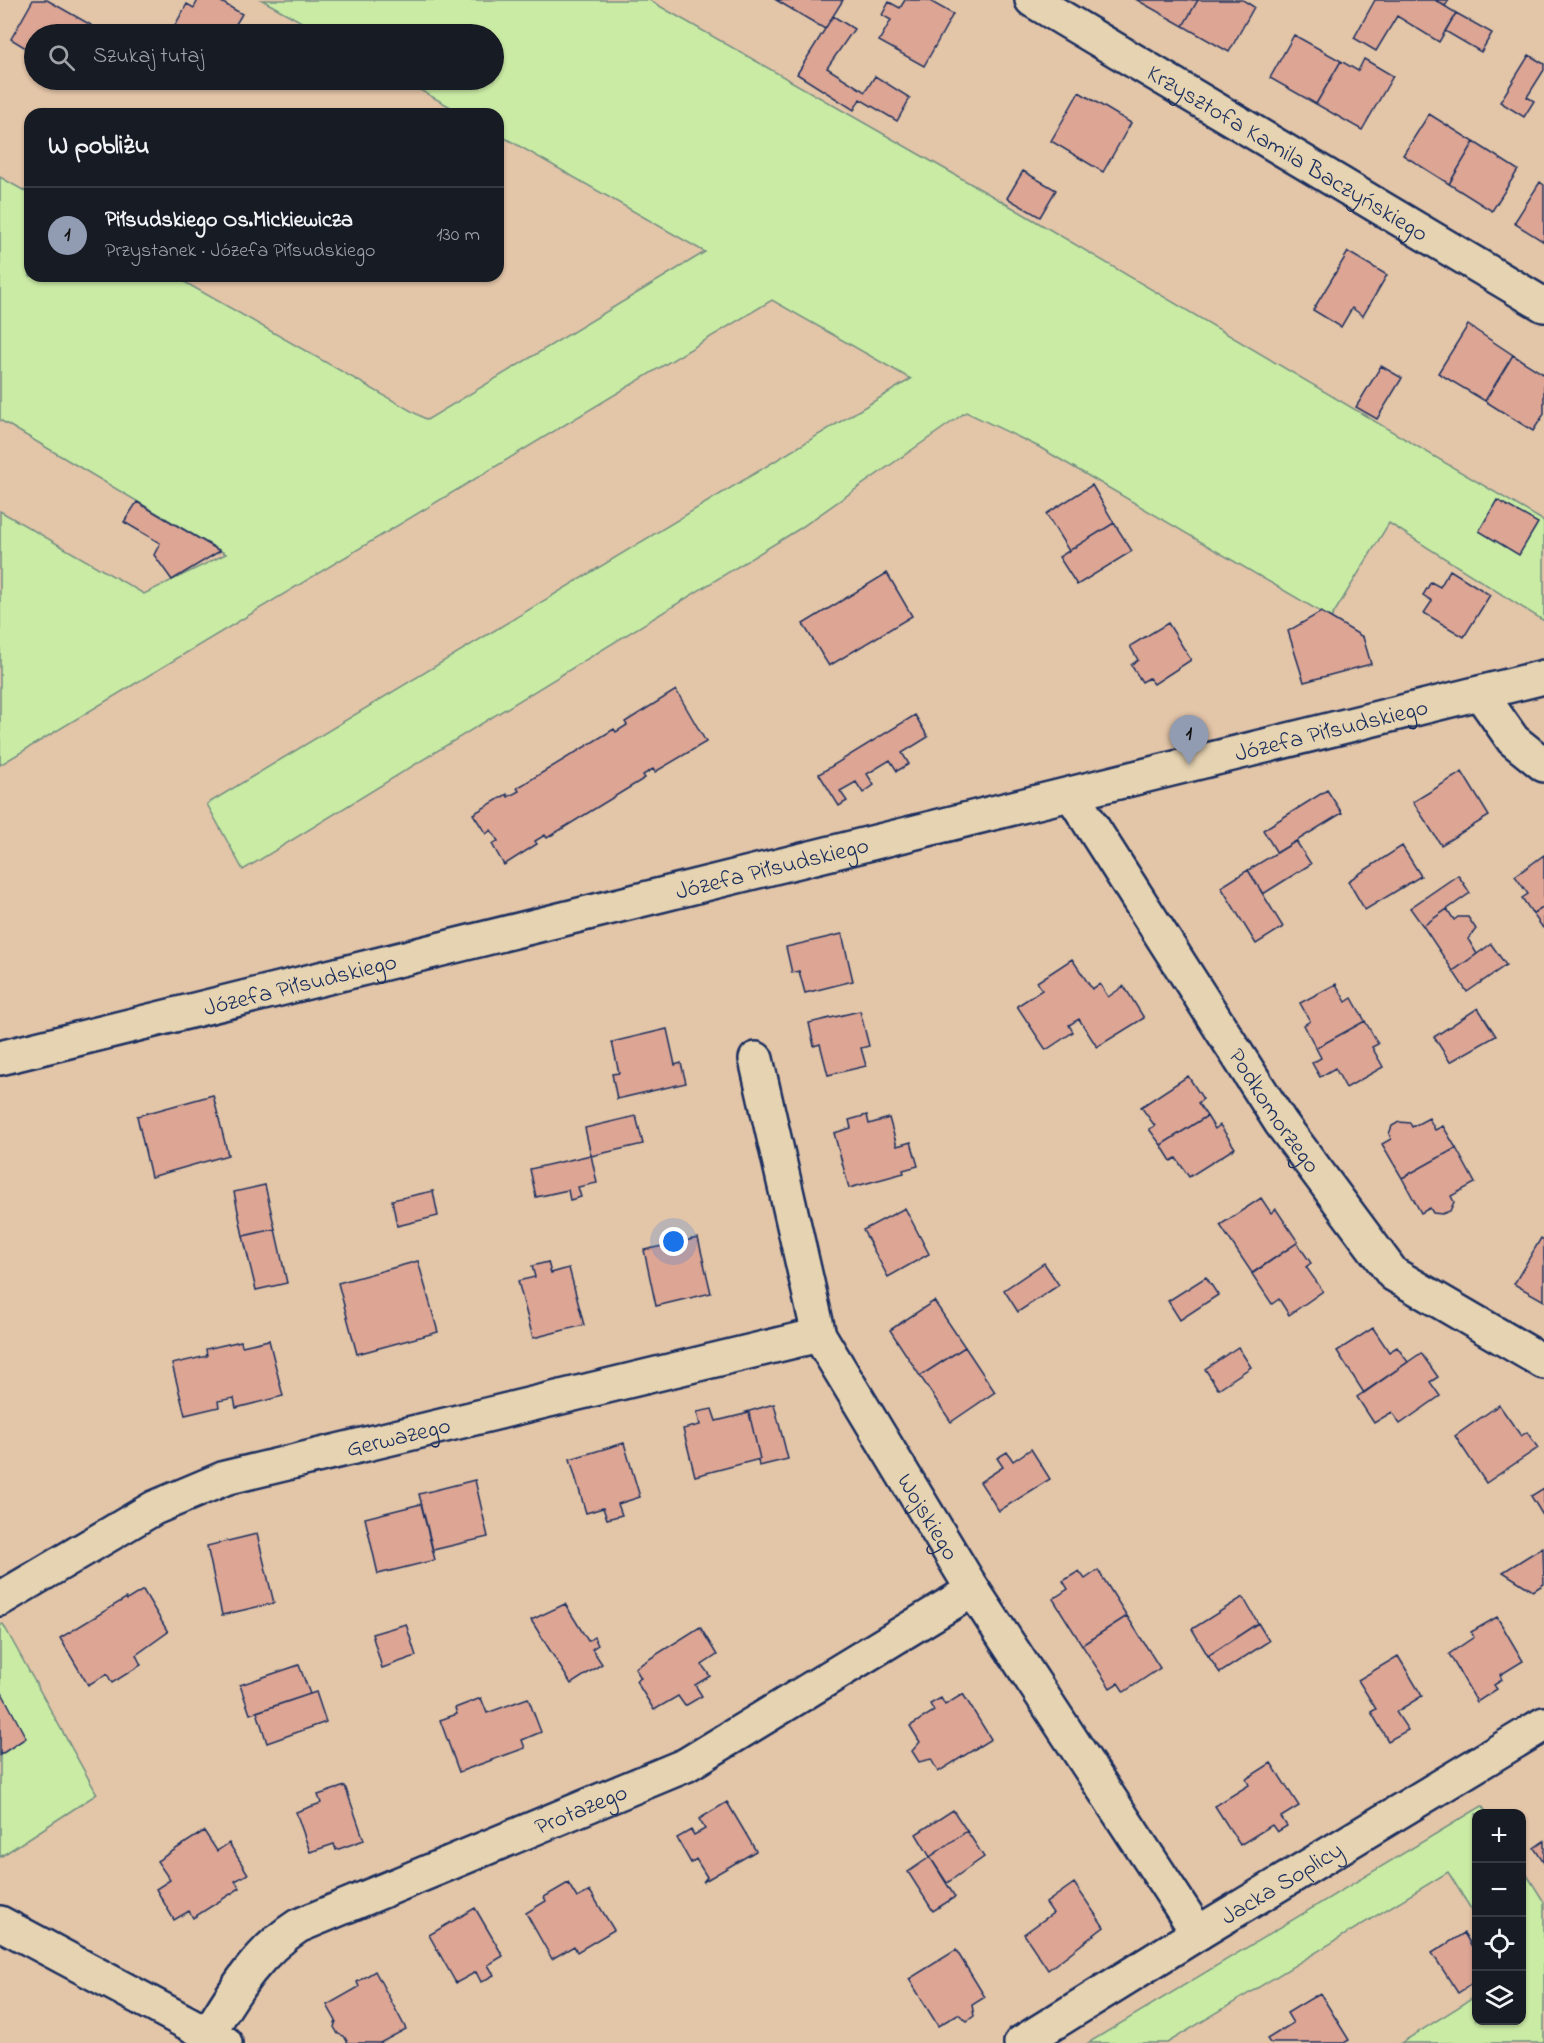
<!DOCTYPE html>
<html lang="pl">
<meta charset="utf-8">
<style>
body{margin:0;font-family:"Indie Flower",sans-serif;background:#20242c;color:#f1f3f6}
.controls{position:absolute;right:18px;bottom:18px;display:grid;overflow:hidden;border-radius:12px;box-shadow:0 2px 4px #0004}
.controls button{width:54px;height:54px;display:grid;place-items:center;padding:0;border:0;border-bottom:2px solid #363941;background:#171b24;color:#f1f3f6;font:30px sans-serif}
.you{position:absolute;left:674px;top:1242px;width:21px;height:21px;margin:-15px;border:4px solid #fff;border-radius:50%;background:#1a73e8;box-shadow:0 0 0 9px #1a73e833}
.badge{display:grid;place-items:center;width:39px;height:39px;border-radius:50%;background:#919bb2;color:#111;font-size:20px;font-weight:700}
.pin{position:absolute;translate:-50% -50px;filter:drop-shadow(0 2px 3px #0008)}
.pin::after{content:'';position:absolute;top:32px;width:21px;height:18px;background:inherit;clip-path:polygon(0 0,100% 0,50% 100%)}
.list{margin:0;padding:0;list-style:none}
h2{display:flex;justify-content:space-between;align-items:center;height:78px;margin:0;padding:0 24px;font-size:26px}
h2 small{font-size:20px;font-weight:400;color:#9ea1a6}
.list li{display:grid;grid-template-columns:39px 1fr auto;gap:18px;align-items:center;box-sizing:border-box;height:96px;padding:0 24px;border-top:2px solid #363941}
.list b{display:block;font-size:22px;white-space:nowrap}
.list p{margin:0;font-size:20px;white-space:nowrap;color:#9ea1a6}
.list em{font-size:20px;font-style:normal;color:#9ea1a6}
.icon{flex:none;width:33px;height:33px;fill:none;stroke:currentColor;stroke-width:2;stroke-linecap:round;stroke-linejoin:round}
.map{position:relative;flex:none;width:1544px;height:2043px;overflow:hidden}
.search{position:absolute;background:#171b24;box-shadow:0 2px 4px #0004;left:24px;top:24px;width:480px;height:66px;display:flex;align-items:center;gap:15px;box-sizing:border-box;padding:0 21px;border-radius:33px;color:#9ea1a6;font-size:22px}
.panel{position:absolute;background:#171b24;box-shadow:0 2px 4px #0004;left:24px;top:108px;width:480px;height:174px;border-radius:18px}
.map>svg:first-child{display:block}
</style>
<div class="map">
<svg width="1544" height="2043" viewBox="0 0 1544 2043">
<rect width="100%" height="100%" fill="#e3c5a8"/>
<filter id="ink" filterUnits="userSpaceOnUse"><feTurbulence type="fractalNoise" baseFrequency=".0167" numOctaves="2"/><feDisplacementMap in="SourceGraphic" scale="12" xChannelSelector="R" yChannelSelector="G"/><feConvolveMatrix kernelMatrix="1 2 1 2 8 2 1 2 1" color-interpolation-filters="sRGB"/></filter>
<g filter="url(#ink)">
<path fill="#caeba4" stroke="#728d81" stroke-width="1.5" d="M262,0H649L1015,209L1544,521V621L1389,523L1331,618L1039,447L966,412L799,529L243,870L207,804L911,379L772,300L0,765V511L144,594L226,554L0,420V177L30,194V276H174L427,420L705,252L498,134V114H463L402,80H494V34H323Z
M3,1624L97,1794L0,1857V1626Z
M1482,1806L1487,1813L1476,1814V1917L1448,1872L1167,2043H1088Z
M1522,1867L1544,1902V2043H1401L1476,1996V2020H1522Z"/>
<path fill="#dca594" stroke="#1b2f5e" stroke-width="1.5" d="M33,0H47L91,25L85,34H34V53L11,39Z
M198,0H218L242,14L230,34H170L187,4L194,8Z
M776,0H843L825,29Z
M905,0H928L953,14L924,66L879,41L891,20L882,15L889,2L900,8Z
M1137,0H1198L1183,26Z
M1198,0H1243L1254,7L1229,52L1183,26Z
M1375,0H1435L1456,13L1439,42L1397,16L1376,51L1354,38Z
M1435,0H1449L1445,6Z
M1456,13L1492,33L1481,52L1445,31Z
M833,16L854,29L827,68L865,92L875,76L910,98L897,121L860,99L854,110L797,74Z
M1294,35L1341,61L1316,104L1270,78Z
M1529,55L1544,64V70L1527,97L1534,101L1524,117L1500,102Z
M1364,59L1393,76L1362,130L1316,104L1341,61L1358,71Z
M1079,92L1131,123L1103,172L1051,141Z
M1429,114L1474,142L1449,184L1403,155Z
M1474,142L1518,170L1492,211L1449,184Z
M1023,171L1056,190L1040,217L1007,198Z
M1540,182L1544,185V242L1514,223Z
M1348,252L1387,275L1363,316L1352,308L1341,327L1313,310Z
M1468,325L1513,355L1485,401L1438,373Z
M1513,355L1543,374L1544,372V414L1533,431L1485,401Z
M1381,366L1402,378L1377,419L1356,407Z
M1092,485L1114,523L1069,551L1046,514Z
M1497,500L1538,523L1519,555L1479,531Z
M137,502L220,551L172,580L154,555L160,543L124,522Z
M1114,523L1132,551L1077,585L1059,557Z
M1450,570L1490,595L1464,637L1424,613L1432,601L1423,595L1431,582L1440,587Z
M887,573L912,616L829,666L803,624Z
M1321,612L1363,637L1371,664L1304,682L1288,631Z
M1168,623L1191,660L1154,684L1149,678L1142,682L1131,665L1138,660L1130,646Z
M676,690L706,742L655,772L653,769L643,775L645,778L547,838L545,835L535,841L537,844L504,865L492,844L498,841L491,830L486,834L473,814L507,794L508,797L519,791L517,788L614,729L616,732L627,725L625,722Z
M915,715L928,737L902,753L909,764L897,771L890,760L867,774L874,785L863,793L856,782L840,791L847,801L839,806L819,774Z
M1462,772L1489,816L1441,845L1413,802Z
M1327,790L1342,813L1277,853L1263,830Z
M1296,841L1311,864L1263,894L1248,870Z
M1402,846L1421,876L1365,910L1348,881Z
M1544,855V907L1533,914L1522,898L1528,894L1515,876Z
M1248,870L1283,927L1256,944L1221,887Z
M1458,875L1470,893L1423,926L1410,908Z
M1544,907V928H1543L1533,914Z
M1447,909L1454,920L1458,917H1468L1476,929L1468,939L1477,954L1453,971L1423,926Z
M842,934L853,981L805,993L799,971L792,973L786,947Z
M1491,944L1506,965L1467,992L1453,971Z
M1072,959L1092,989L1100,984L1108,997L1124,986L1144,1018L1097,1047L1079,1019L1069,1025L1073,1032L1046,1050L1017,1006L1042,990L1037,982Z
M1336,984L1346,1002L1352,998L1365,1021L1316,1048L1304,1025L1310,1021L1300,1003Z
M1478,1008L1496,1036L1450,1062L1434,1037Z
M860,1011L869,1046L861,1048L866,1066L828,1075L820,1044L814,1046L809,1023Z
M1365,1021L1378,1044L1372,1047L1383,1067L1346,1088L1335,1068L1320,1077L1312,1063L1321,1058L1316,1048Z
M667,1029L675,1065L681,1063L686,1083L617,1099L612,1074L619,1073L612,1042Z
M1188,1076L1203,1099L1198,1103L1207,1116L1161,1145L1149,1129L1155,1126L1141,1107Z
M213,1095L228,1155L151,1177L137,1116Z
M867,1115L869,1124L889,1118L897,1146L911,1142L918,1166L903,1170L904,1173L849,1188L834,1133L851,1128L849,1120Z
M636,1116L643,1144L591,1156L585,1128Z
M1207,1116L1215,1129L1220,1125L1235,1148L1189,1177L1176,1158L1171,1161L1161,1145Z
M1429,1118L1435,1130L1443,1126L1456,1148L1402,1178L1382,1144L1391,1139L1389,1134L1392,1126L1399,1122L1410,1123L1412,1127Z
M1456,1148L1475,1183L1451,1196L1454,1202L1450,1211L1442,1214L1433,1213L1430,1208L1421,1213L1402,1178Z
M591,1155L597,1183L578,1187L581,1197L570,1200L568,1190L536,1197L530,1169Z
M265,1185L275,1229L243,1236L234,1192Z
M433,1191L438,1216L397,1226L392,1200Z
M1261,1198L1271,1213L1276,1209L1298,1242L1252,1273L1220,1225Z
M905,1208L929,1254L888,1277L863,1230Z
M275,1229L287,1283L256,1290L243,1236Z
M698,1238L711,1293L656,1306L644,1250Z
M1541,1238L1544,1240V1301L1514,1284Z
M1297,1243L1311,1263L1306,1267L1323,1291L1289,1315L1279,1299L1272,1304L1252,1274Z
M418,1261L438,1332L357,1354L338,1283Z
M548,1262L551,1273L569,1268L584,1325L533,1338L518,1281L535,1277L532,1266Z
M1044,1263L1059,1285L1018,1312L1004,1290Z
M1206,1277L1218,1295L1180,1320L1168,1301Z
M934,1301L965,1347L920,1376L890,1330Z
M1373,1328L1389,1352L1397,1347L1408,1362L1364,1393L1337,1351Z
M269,1340L283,1396L236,1408L234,1398L218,1401L219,1407L185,1415L172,1364L207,1356L206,1349L241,1341L242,1346Z
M965,1347L995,1392L951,1422L920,1376Z
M1238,1347L1251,1367L1218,1389L1205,1369Z
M1421,1353L1438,1377L1430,1382L1440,1396L1400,1424L1392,1412L1374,1423L1357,1397Z
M774,1404L788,1459L759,1466L758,1460L760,1459L749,1413L746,1412Z
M1499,1405L1521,1436L1527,1432L1538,1448L1486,1483L1455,1436Z
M712,1409L716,1421L749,1413L760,1459L695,1476L683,1429L700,1425L697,1412Z
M624,1443L640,1497L618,1504L622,1515L607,1519L603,1508L586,1513L570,1459Z
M1031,1449L1050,1479L999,1511L980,1482L1003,1467L997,1458L1007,1452L1013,1461Z
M475,1480L488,1537L433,1550L419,1494Z
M1544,1488V1517L1531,1496Z
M421,1504L435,1560L378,1574L365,1518Z
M257,1534L274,1603L222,1615L207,1546Z
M1543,1547L1544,1584L1533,1591L1503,1572Z
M1098,1570L1127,1616L1082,1645L1053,1599L1068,1589L1063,1581L1079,1571L1085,1579Z
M143,1590L168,1632L136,1655L141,1665L112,1683L107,1674L88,1685L60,1638L126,1598L127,1600Z
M1243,1597L1258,1623L1208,1656L1192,1629Z
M565,1604L588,1641L594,1637L598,1645L592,1649L602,1664L571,1684L531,1620Z
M1127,1616L1160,1668L1124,1692L1118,1683L1110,1688L1082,1645Z
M1497,1617L1523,1661L1500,1675L1502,1680L1494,1685L1497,1689L1477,1702L1449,1654L1474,1637L1471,1632Z
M1258,1623L1269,1641L1220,1673L1208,1656Z
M406,1624L416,1656L382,1668L372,1634Z
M700,1627L717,1655L702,1665L710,1676L695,1685L702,1696L685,1706L678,1696L654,1710L636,1681L641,1678L635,1668Z
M1398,1656L1422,1696L1396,1712L1408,1730L1388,1741L1371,1712L1376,1709L1358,1680Z
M299,1665L310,1694L250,1714L240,1685Z
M0,1689L26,1738L0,1755Z
M316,1692L326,1722L267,1743L257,1712Z
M963,1694L991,1739L938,1772L931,1759L919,1762L912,1751L920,1742L910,1726L934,1711L930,1704L941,1698L945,1705Z
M481,1698L487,1713L528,1698L541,1732L522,1740L525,1748L459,1772L440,1720L457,1714L455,1708Z
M1271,1763L1299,1806L1281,1817L1287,1826L1277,1832L1272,1825L1240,1845L1215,1806L1249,1785L1246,1779Z
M345,1786L364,1840L336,1850L334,1844L310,1852L296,1812L321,1803L318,1795Z
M727,1802L756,1851L703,1882L707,1877L696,1859L691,1863L677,1838L691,1830L694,1835L705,1829L699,1819Z
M953,1810L967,1831L930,1857L916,1834Z
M204,1831L217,1851L229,1843L248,1874L235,1881L240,1888L193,1918L189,1911L174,1920L156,1889L170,1880L157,1861Z
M967,1831L984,1857L947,1883L930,1857Z
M1544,1841V1863L1534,1848Z
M930,1857L955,1897L933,1911L908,1872Z
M568,1883L577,1898L590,1891L614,1930L577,1952L574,1946L552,1959L526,1913L546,1901L544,1897Z
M1074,1883L1104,1927L1048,1970L1024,1934L1053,1913L1046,1903Z
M475,1908L503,1956L488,1965L494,1975L481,1982L476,1972L456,1983L429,1935Z
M1464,1933L1476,1953V1981L1458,1993L1432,1953Z
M956,1950L985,1997L972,2005L974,2016L967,2021L958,2014L938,2026L909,1979Z
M375,1971L406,2029L380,2043H348L344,2036L338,2034L334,2027L336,2021L327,2005L359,1987L357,1982Z
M1320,1993L1349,2040L1344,2043H1270L1267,2039L1293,2023L1287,2013Z"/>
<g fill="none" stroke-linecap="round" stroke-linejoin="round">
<defs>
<g id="minor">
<path id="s1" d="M1032,0L1544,305"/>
<path d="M1480,693L1513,740L1544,765"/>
<path id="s2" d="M1072,795L1281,1123L1393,1274L1544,1362"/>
<path id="s3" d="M756,1059L819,1335L973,1590L1198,1933"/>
<path id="s4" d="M0,1599L154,1508L225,1478L819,1335"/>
<path d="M0,1923L225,2043"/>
<path id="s5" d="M208,2034C234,1992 256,1953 298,1926L686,1765L973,1590"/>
<path id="s6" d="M1021,2043L1198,1933L1544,1724"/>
</g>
<g id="tertiary">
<path id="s7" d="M0,1058L1544,677"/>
</g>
</defs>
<use href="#minor" stroke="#1b2f5e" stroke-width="38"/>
<use href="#tertiary" stroke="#1b2f5e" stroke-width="38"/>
<use href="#minor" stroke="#e6d3b1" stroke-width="33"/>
<use href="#tertiary" stroke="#e6d3b1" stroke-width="33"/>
</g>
</g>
<g text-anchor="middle" stroke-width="4.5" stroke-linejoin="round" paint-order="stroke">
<g font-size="24" fill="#1b2f5e" stroke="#e6d3b1">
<text dy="8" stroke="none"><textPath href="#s1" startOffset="298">Krzysztofa Kamila Baczyńskiego</textPath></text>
<text dy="8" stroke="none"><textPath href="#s7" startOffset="1371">Józefa Piłsudskiego</textPath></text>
<text dy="8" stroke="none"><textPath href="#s7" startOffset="795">Józefa Piłsudskiego</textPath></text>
<text dy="8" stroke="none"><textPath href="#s7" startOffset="309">Józefa Piłsudskiego</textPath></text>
<text dy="8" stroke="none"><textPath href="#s2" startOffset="375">Podkomorzego</textPath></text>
<text dy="8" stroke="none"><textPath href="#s4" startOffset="434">Gerwazego</textPath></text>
<text dy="8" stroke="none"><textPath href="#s3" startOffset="495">Wojskiego</textPath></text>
<text dy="8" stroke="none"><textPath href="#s5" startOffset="448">Protazego</textPath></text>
<text dy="8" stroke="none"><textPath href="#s6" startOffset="306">Jacka Soplicy</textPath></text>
</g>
</g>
</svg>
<div class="controls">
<button>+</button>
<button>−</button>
<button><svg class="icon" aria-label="locate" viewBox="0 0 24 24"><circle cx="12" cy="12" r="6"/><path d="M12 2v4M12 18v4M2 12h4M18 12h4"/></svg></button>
<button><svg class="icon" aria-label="layers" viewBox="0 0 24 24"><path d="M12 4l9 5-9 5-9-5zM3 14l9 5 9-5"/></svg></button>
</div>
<div class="you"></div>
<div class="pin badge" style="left:1189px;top:765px">1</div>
<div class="search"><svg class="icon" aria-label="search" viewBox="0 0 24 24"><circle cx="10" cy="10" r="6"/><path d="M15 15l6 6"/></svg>Szukaj tutaj</div>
<section class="panel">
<h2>W pobliżu<small></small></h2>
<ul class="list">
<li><span class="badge">1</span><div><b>Piłsudskiego Os.Mickiewicza</b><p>Przystanek · Józefa Piłsudskiego</p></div><em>130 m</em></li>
</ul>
</section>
</div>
